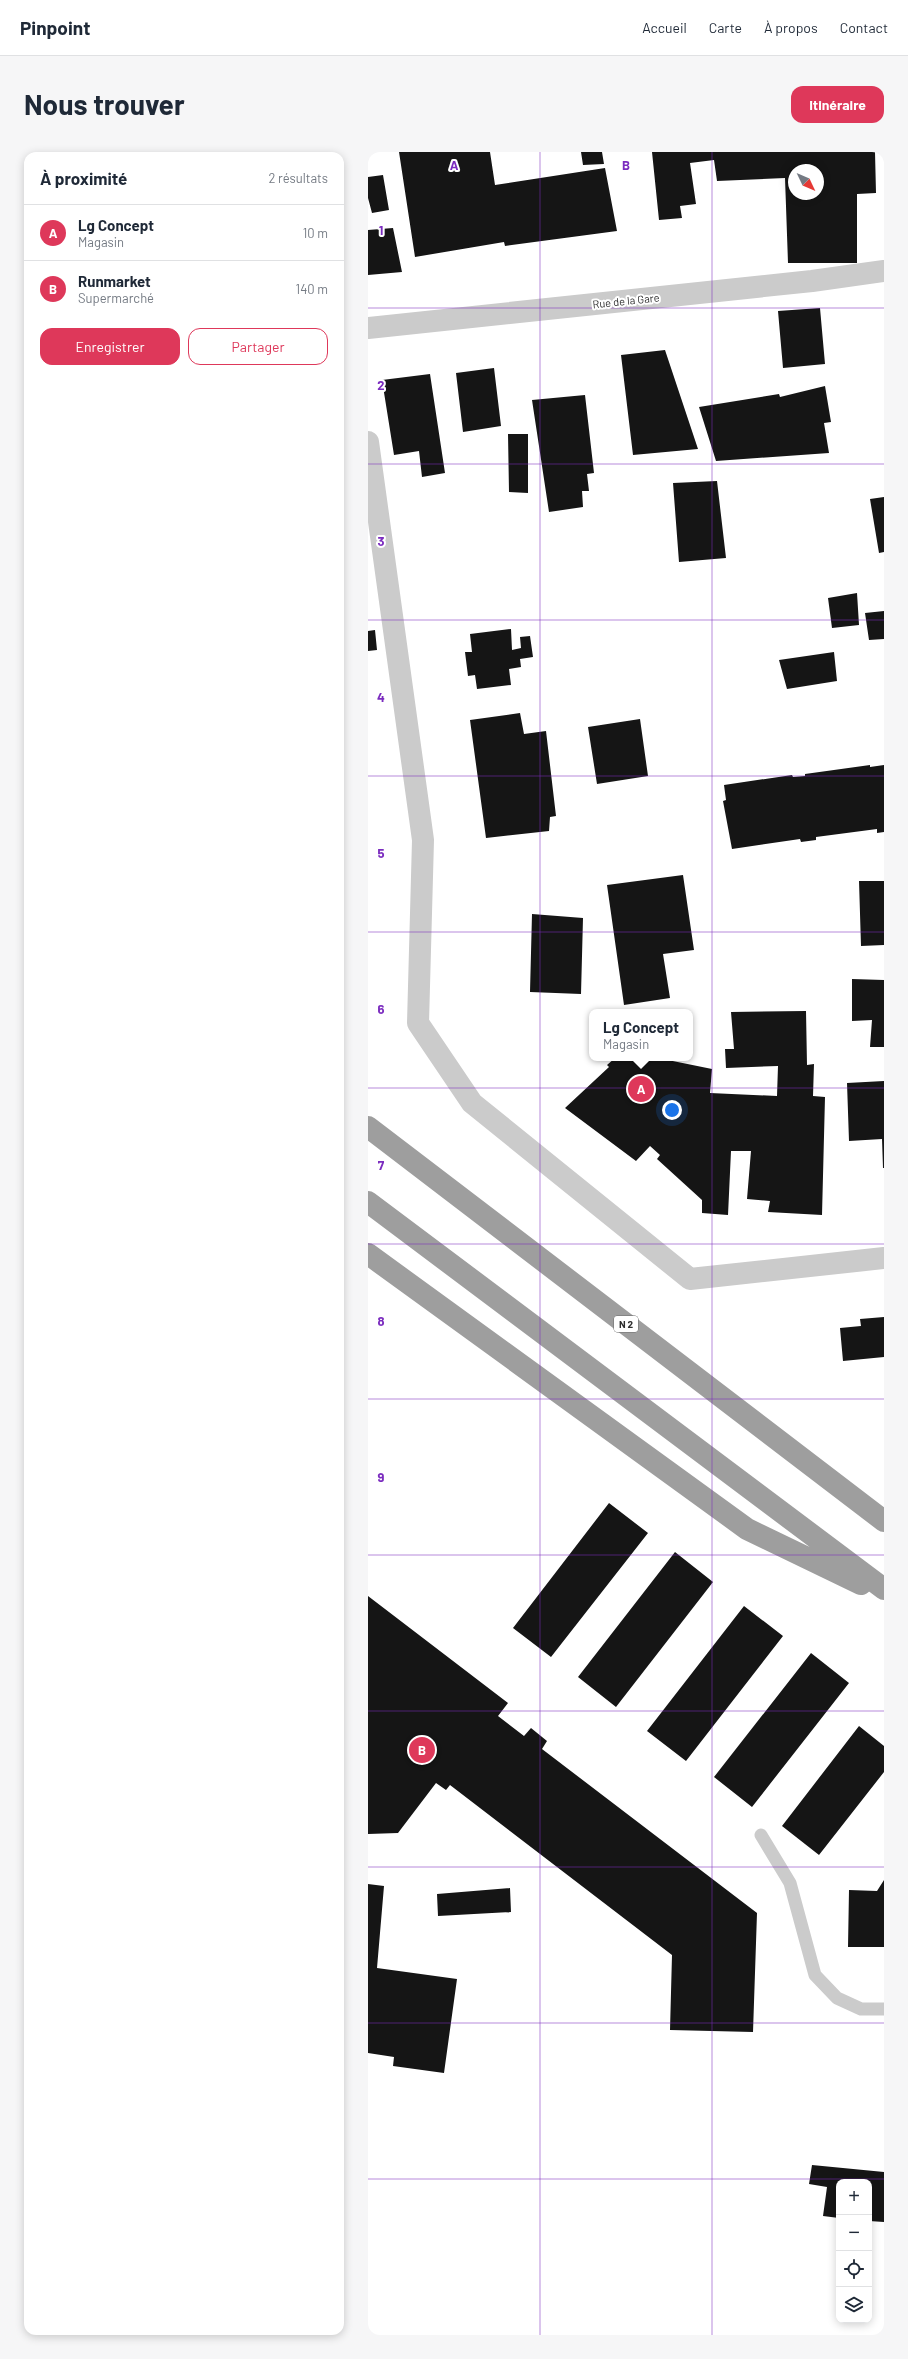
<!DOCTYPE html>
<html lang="fr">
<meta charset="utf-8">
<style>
body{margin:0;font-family:Barlow,sans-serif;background:#f6f6f7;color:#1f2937}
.controls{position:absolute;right:12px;bottom:12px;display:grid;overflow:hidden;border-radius:8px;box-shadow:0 2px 10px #0003}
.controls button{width:36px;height:36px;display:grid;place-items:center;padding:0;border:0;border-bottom:1px solid #e0e1e3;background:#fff;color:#1f2937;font:20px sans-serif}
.compass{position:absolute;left:420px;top:12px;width:36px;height:36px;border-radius:50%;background:#fff;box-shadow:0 2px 10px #0003;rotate:134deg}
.you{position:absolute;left:304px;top:958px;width:14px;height:14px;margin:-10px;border:3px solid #fff;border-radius:50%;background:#1a73e8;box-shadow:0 0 0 6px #1a73e833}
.badge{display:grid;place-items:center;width:26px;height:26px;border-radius:50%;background:#de385a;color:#fff;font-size:13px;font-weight:700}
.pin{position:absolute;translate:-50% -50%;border:2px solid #fff;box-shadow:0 1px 4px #0006}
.popup{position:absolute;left:221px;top:857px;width:104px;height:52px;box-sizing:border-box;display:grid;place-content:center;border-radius:8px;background:#fff;filter:drop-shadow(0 1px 3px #0005);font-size:13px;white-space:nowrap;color:#747a83}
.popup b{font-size:15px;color:#1f2937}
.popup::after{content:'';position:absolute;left:50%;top:100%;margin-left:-8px;border:8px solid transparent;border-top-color:#fff}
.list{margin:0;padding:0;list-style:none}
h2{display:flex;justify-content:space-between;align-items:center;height:52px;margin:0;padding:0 16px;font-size:17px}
h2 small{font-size:13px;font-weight:400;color:#747a83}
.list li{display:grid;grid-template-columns:26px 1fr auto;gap:12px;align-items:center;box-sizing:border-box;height:56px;padding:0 16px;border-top:1px solid #e0e1e3}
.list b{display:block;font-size:15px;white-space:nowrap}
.list p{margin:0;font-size:13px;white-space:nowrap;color:#747a83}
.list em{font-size:13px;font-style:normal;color:#747a83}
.actions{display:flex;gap:8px;padding:12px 16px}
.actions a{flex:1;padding:9px 0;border:1px solid #de385a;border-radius:12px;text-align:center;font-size:14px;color:#de385a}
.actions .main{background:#de385a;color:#fff}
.icon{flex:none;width:22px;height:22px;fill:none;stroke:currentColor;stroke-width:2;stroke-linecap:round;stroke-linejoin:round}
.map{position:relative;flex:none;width:516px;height:2183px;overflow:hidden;border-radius:12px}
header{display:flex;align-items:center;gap:24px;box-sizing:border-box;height:56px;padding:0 20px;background:#fff;border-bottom:1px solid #e0e1e3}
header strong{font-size:19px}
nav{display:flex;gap:22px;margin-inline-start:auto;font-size:14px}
.intro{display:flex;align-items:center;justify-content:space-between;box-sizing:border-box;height:96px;padding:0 24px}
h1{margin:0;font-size:28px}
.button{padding:10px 18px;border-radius:12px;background:#de385a;color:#fff;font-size:14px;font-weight:700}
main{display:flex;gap:24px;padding:0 24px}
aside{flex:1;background:#fff;border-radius:12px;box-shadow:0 2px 10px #0003}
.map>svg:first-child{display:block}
</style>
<header>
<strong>Pinpoint</strong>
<nav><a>Accueil</a><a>Carte</a><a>À propos</a><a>Contact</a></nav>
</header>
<div class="intro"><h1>Nous trouver</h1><a class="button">Itinéraire</a></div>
<main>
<aside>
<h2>À proximité<small>2 résultats</small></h2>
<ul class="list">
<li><span class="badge">A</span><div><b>Lg Concept</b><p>Magasin</p></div><em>10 m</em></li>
<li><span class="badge">B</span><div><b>Runmarket</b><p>Supermarché</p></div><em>140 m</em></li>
</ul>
<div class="actions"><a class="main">Enregistrer</a><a>Partager</a></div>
</aside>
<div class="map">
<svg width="516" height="2183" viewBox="0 0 516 2183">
<rect width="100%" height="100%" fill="#fff"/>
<path fill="#151515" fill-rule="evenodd" d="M31,0H122L127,33L237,16L249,79L137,94L136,90L47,105Z
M213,0H234L236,12L215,13Z
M284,0H507L508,41L489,42V111H420L417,26L349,29L346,8L322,11L328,52L312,54L314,66L291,68ZM426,18H450V42H426Z
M15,23L21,58L4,61L0,46V25Z
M25,76L34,120L0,123V78Z
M452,156L457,212L415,216L410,159Z
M297,198L330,297L265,303L253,203Z
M126,216L133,274L95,280L88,221Z
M62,222L77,321L54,325L51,299L26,303L14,228Z
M457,234L463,270L456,271L461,301L348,309L331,255L411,242L412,245Z
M217,243L226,321L219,322L221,339H214L215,355L181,360L164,248Z
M140,282H160V341L141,340Z
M349,329L358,406L311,410L305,331Z
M516,345V400L511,401L502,347Z
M489,441L491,473L464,476L460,446Z
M516,459V487L501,488L497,461Z
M143,477L144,498L153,496L152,485L162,484L165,505L152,507L153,515L141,517L143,533L109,537L107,523L100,524L97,500H104L102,482Z
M7,478L9,498L0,499V479Z
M466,500L469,529L419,537L411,508Z
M152,561L156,582L178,579L188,664L182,665L181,679L118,686L102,568Z
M272,567L280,624L229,632L220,575Z
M502,613V615L516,613V680L509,681V677L448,685V688L433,690L432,687L364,697L355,649L358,648L356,633L424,623L425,625L437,624V622Z
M315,723L326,798L295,802L302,846L256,853L239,733Z
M491,729H516V793L493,794Z
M164,762L215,766L213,842L162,840Z
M484,827L516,828V895H502L504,868L484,869Z
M438,859L439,913L446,912L445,944L457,945L454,1063L400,1060L402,1049L379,1047L383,999H363L360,1063L334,1061V1048L289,1007L292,1003L282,994L268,1009L197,956L241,915L239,913L247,906H290L344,917L342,941L409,944L410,914L358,916L357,897H366L363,860Z
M516,929V1016H515L514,987L481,989L479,931Z
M516,1165V1205L475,1209L472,1176L493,1174L492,1167Z
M241,1351L280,1381L183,1505L145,1476Z
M307,1400L345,1430L248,1555L210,1525Z
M0,1444L140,1551L130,1564L156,1584L163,1576L179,1589L174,1597L389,1761L385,1880L302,1878L304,1803L82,1633L78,1638L68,1631L30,1681L0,1682Z
M376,1454L415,1484L318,1609L279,1579Z
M443,1501L481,1531L384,1655L346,1625Z
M491,1574L516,1594V1620L451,1703L414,1674Z
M516,1728V1795H480L481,1738L509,1739Z
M0,1732L16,1734L9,1816L89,1827L76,1921L25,1914L26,1905L0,1901Z
M142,1736L143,1760L70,1764L69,1742Z
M444,2013L516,2020V2070L501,2069V2030H471V2066L455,2064L459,2035L441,2032Z"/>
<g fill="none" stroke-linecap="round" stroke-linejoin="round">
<path stroke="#cbcbcb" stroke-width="13" d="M393,1683L422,1731L447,1823L469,1846L493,1857H516"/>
<path stroke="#cbcbcb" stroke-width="22" d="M0,290L55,688L50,871L104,951L322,1127L516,1106"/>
<path stroke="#cbcbcb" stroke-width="22" d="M0,176L444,129L516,119"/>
<path stroke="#9e9e9e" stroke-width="22" d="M0,975L516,1369
M0,1050L516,1437
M0,1102L379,1377L493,1432"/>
</g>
<path fill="none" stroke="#7b2cbf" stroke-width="1" stroke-opacity="0.55" d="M172,0V2183M344,0V2183M0,156H516M0,312H516M0,468H516M0,624H516M0,780H516M0,936H516M0,1092H516M0,1247H516M0,1403H516M0,1559H516M0,1715H516M0,1871H516M0,2027H516"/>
<g text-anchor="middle" stroke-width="4" stroke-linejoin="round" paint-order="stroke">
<rect fill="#fff" stroke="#6d6d6d" stroke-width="1" x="246" y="1164" width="24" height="16" rx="3"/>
<g font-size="10" font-weight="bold" fill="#2e2e2e">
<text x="258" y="1176">N 2</text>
</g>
<g font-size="11" fill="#2e2e2e" stroke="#fff">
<text transform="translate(258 149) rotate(-6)" y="4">Rue de la Gare</text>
</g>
</g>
<g font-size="13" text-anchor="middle" font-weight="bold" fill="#7b2cbf" stroke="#fff" stroke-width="4" stroke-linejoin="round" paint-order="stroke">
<text x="86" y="18">A</text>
<text x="258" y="18">B</text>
<text x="13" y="83">1</text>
<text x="13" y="238">2</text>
<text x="13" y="394">3</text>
<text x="13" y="550">4</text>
<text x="13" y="706">5</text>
<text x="13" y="862">6</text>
<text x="13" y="1018">7</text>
<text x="13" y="1174">8</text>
<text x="13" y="1330">9</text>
</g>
</svg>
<div class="controls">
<button>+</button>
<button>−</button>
<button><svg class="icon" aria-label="locate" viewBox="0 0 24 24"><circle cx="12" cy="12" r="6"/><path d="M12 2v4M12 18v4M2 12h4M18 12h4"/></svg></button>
<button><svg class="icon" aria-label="layers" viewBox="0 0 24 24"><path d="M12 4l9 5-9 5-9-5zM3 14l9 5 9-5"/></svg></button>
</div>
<svg class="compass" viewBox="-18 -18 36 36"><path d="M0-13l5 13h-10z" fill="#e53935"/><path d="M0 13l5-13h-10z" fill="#747a83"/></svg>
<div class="you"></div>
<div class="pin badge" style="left:273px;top:937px">A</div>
<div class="popup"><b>Lg Concept</b>Magasin</div>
<div class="pin badge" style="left:54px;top:1598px">B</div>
</div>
</main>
